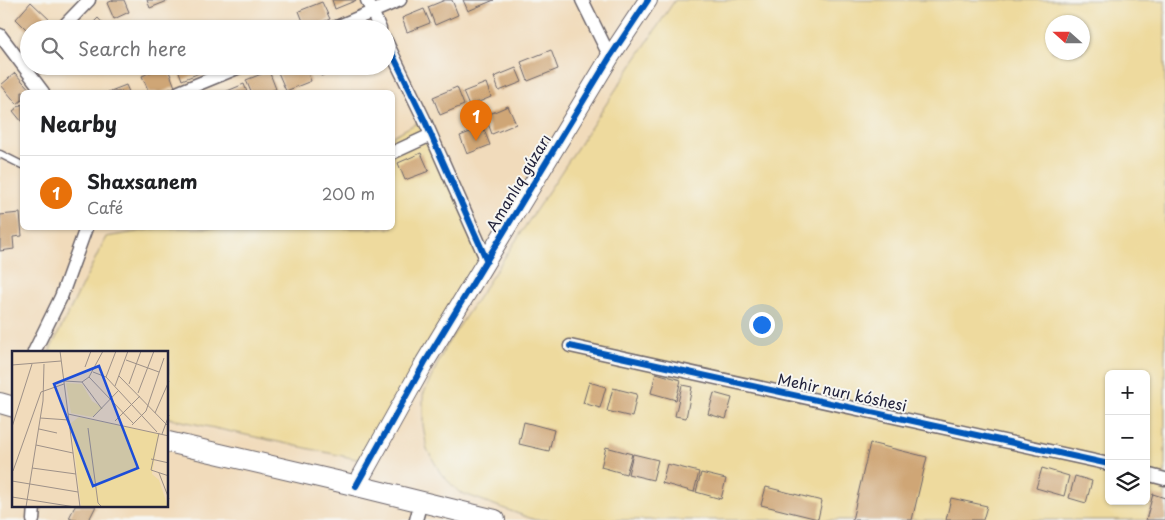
<!DOCTYPE html>
<meta charset="utf-8">
<style>
body{margin:0;font-family:"Playpen Sans",sans-serif;background:#f2f2f2;color:#202124}
.controls{position:absolute;right:15px;bottom:15px;display:grid;overflow:hidden;border-radius:8px;box-shadow:0 1px 4px #0004}
.controls button{width:45px;height:45px;display:grid;place-items:center;padding:0;border:0;border-bottom:1px solid #e0e0e0;background:#fff;color:#202124;font:25px sans-serif}
.compass{position:absolute;left:1045px;top:15px;width:45px;height:45px;border-radius:50%;background:#fff;box-shadow:0 1px 4px #0004;rotate:291deg}
.you{position:absolute;left:761px;top:324px;width:18px;height:18px;margin:-12px;border:4px solid #fff;border-radius:50%;background:#1a73e8;box-shadow:0 0 0 8px #1a73e833}
.badge{display:grid;place-items:center;width:32px;height:32px;border-radius:50%;background:#2563eb;color:#fff;font-size:16px;font-weight:700}
.pin{position:absolute;translate:-50% -41px;filter:drop-shadow(0 1px 2px #0008)}
.pin::after{content:'';position:absolute;top:26px;width:18px;height:15px;background:inherit;clip-path:polygon(0 0,100% 0,50% 100%)}
.list{margin:0;padding:0;list-style:none}
h2{display:flex;justify-content:space-between;align-items:center;height:65px;margin:0;padding:0 20px;font-size:21px}
h2 small{font-size:16px;font-weight:400;color:#757577}
.list li{display:grid;grid-template-columns:32px 1fr auto;gap:15px;align-items:center;box-sizing:border-box;height:75px;padding:0 20px;border-top:1px solid #e0e0e0}
.list b{display:block;font-size:19px;white-space:nowrap}
.list p{margin:0;font-size:16px;white-space:nowrap;color:#757577}
.list em{font-size:16px;font-style:normal;color:#757577}
.icon{flex:none;width:28px;height:28px;fill:none;stroke:currentColor;stroke-width:2;stroke-linecap:round;stroke-linejoin:round}
.map{position:relative;flex:none;width:1165px;height:520px;overflow:hidden}
.search{position:absolute;background:#fff;box-shadow:0 1px 4px #0004;left:20px;top:20px;width:375px;height:55px;display:flex;align-items:center;gap:12px;box-sizing:border-box;padding:0 18px;border-radius:28px;color:#757577;font-size:19px}
.panel{position:absolute;background:#fff;box-shadow:0 1px 4px #0004;left:20px;top:90px;width:375px;height:140px;border-radius:8px}
.map>svg:first-child{display:block}
</style>
<div class="map">
<svg width="1165" height="520" viewBox="0 0 1165 520">
<rect width="100%" height="100%" fill="#f6f6f2"/>
<filter id="ink" filterUnits="userSpaceOnUse"><feTurbulence type="fractalNoise" baseFrequency=".02" numOctaves="2"/><feDisplacementMap in="SourceGraphic" scale="10" xChannelSelector="R" yChannelSelector="G"/><feConvolveMatrix kernelMatrix="1 2 1 2 8 2 1 2 1" color-interpolation-filters="sRGB"/></filter>
<filter id="wash" filterUnits="userSpaceOnUse"><feTurbulence type="fractalNoise" baseFrequency=".0096" numOctaves="4" result="noise"/><feDisplacementMap in="SourceGraphic" scale="20" xChannelSelector="R" yChannelSelector="G"/><feGaussianBlur stdDeviation="1.12" result="paint"/><feColorMatrix in="noise" values="0 0 0 0 0 0 0 0 0 0 0 0 0 0 0 0 0 1.4 0 .05"/><feComposite in="paint" operator="in"/></filter>
<g filter="url(#wash)">
<rect width="100%" height="100%" fill="#f1dbbb"/>
<path fill="#eeda9e" stroke="#887e6c" fill-rule="evenodd" d="M675,0H1165V520H535L459,492L441,474L427,449L423,425V395L446,346ZM1052,22H1082V52H1052ZM1109,374H1146V501H1109Z
M424,119L484,261L361,460L168,418V352H49L106,237L159,228H392L393,136Z"/>
<g id="blocks">
<path fill="#cfa676" d="M114,0H124L129,12L114,19L107,3Z
M147,0H170L150,8Z
M332,0H357L335,9Z
M445,0H452L458,15L435,25L428,7Z
M463,0H494L468,11Z
M31,2L51,21L44,29H29V32L16,19Z
M322,2L330,19L306,29L299,11Z
M424,9L430,23L407,32L402,18Z
M98,18L108,29H87Z
M551,50L558,69L528,81L521,62Z
M164,66H167L175,87L161,92H149L142,76Z
M177,66H206L207,70L182,80Z
M286,66H305L311,81L286,91L277,70Z
M317,66H344L321,76Z
M516,68L522,82L499,91L494,77Z
M269,71L276,89L267,92H251L246,80Z
M15,73L32,92H22V100L17,104L1,85Z
M486,83L491,97L469,106L463,92Z
M244,84L247,92H225Z
M126,85L129,92H108Z
M457,87L464,105L440,115L433,97Z
M22,104V122L13,111Z
M508,106L516,124L492,134L485,116Z
M483,127L490,145L467,154L460,136Z
M421,153L429,171L405,180L398,163Z
M20,213L22,236L13,237L14,249L0,251V215Z
M656,373L681,380L676,400L651,393Z
M589,382L606,387L600,408L583,403Z
M682,385L692,387L686,418L675,416Z
M613,388L637,394L632,417L607,411Z
M714,393L732,398L726,419L708,414Z
M524,422L554,430L549,451L519,444Z
M870,443L927,457L912,520H852Z
M606,447L632,454L626,474L601,467Z
M633,454L658,460L653,480L628,474Z
M667,464L699,472L694,492L662,483Z
M1042,468L1069,476L1064,496L1036,488Z
M701,473L726,479L721,499L696,492Z
M1075,476L1092,481L1086,503L1069,498Z
M766,487L822,501L818,519L761,505Z
M1153,494L1165,498V520H1146Z
M951,498L987,506L983,520H946Z
M75,506H96L89,520H74L69,518Z"/>
</g>
</g>
<g filter="url(#ink)">
<use href="#blocks" fill-opacity="0" stroke="#6a6368" stroke-width="1"/>
<g fill="none" stroke-linecap="round" stroke-linejoin="round">
<defs>
<path id="lane" d="M0,154L22,165"/>
<path id="street" d="M367,0L380,29
M582,0L610,57
M61,29L89,0
M332,29L400,0
M0,35L43,92
M386,41L424,119L487,261
M179,92L242,66
M392,153L431,135
M570,346L1109,464
M34,352L61,297L86,228
M1146,474L1165,479
M33,520L34,506
M416,520L421,502"/>
<path id="secondary" d="M356,486L425,362L610,57L648,0"/>
<path id="primary" d="M0,403L14,407
M168,442L345,483L495,520"/>
</defs>
<use href="#lane" stroke="#6a6368" stroke-width="9"/>
<use href="#street" stroke="#6a6368" stroke-width="15"/>
<use href="#secondary" stroke="#6a6368" stroke-width="20"/>
<use href="#primary" stroke="#6a6368" stroke-width="22"/>
<use href="#lane" stroke="#fff" stroke-width="6"/>
<use href="#street" stroke="#fff" stroke-width="12"/>
<use href="#secondary" stroke="#fff" stroke-width="18"/>
<use href="#primary" stroke="#fff" stroke-width="20"/>
<defs>
<path id="cycleway" d="M386,41L424,119L487,261
M570,346L1109,464
M356,486L425,362L610,57L648,0"/>
</defs>
<use href="#cycleway" stroke="#f6f6f2" stroke-width="9"/>
<use href="#cycleway" stroke="#0057b8" stroke-width="6"/>
</g>
</g>
<g text-anchor="middle" stroke-width="4" stroke-linejoin="round" paint-order="stroke">
<g font-size="15" fill="#22223b" stroke="#f6f6f2">
<text transform="translate(519 183) rotate(-59)" y="5">Amanlıq gúzarı</text>
<text transform="translate(842 393) rotate(12)" y="5">Mehir nurı kóshesi</text>
</g>
</g>
<g transform="translate(12 351)">
<rect width="156" height="156" fill="#f1dbbb"/>
<path d="M54,32L70,33L80,50L91,57L80,66L59,62ZM67,66L147,83L140,123L147,129L156,156H69L59,72Z" fill="#eeda9e"/>
<path fill="none" stroke="#9e9188" stroke-width="1" d="M48,0L68,156M114,9L147,21M0,14L49,10M73,16L79,0M81,21L94,26L145,81M107,25L157,76M77,26L121,72M94,26L104,0M52,30L70,31L77,26L91,0M70,31L90,58M117,33L129,0M103,35L116,0M126,42L142,0M143,62L157,30M56,63L157,85M81,66L106,40M28,67L57,69M103,70L128,45M120,74L134,60L152,7M0,76L20,13M76,77L86,152L90,156M27,78L45,82M147,82L139,119L157,125M150,83L157,64M24,94L61,102M139,108L157,112M20,117L64,123M1,120L29,41L52,33M147,122L157,148M0,130L66,141M0,146L63,156M14,156L31,50L32,13"/>
<path fill="#1d4ed8" fill-opacity="0.15" stroke="#1d4ed8" stroke-width="2.5" d="M87,15L126,117L81,135L42,33Z"/>
<rect width="156" height="156" fill="none" stroke="#22223b" stroke-width="2.5"/>
</g>
</svg>
<div class="controls">
<button>+</button>
<button>−</button>
<button><svg class="icon" aria-label="layers" viewBox="0 0 24 24"><path d="M12 4l9 5-9 5-9-5zM3 14l9 5 9-5"/></svg></button>
</div>
<svg class="compass" viewBox="-18 -18 36 36"><path d="M0-13l5 13h-10z" fill="#e53935"/><path d="M0 13l5-13h-10z" fill="#757577"/></svg>
<div class="you"></div>
<div class="pin badge" style="left:476px;top:141px;background:#e8710a">1</div>
<div class="search"><svg class="icon" aria-label="search" viewBox="0 0 24 24"><circle cx="10" cy="10" r="6"/><path d="M15 15l6 6"/></svg>Search here</div>
<section class="panel">
<h2>Nearby<small></small></h2>
<ul class="list">
<li><span class="badge" style="background:#e8710a">1</span><div><b>Shaxsanem</b><p>Café</p></div><em>200 m</em></li>
</ul>
</section>
</div>
